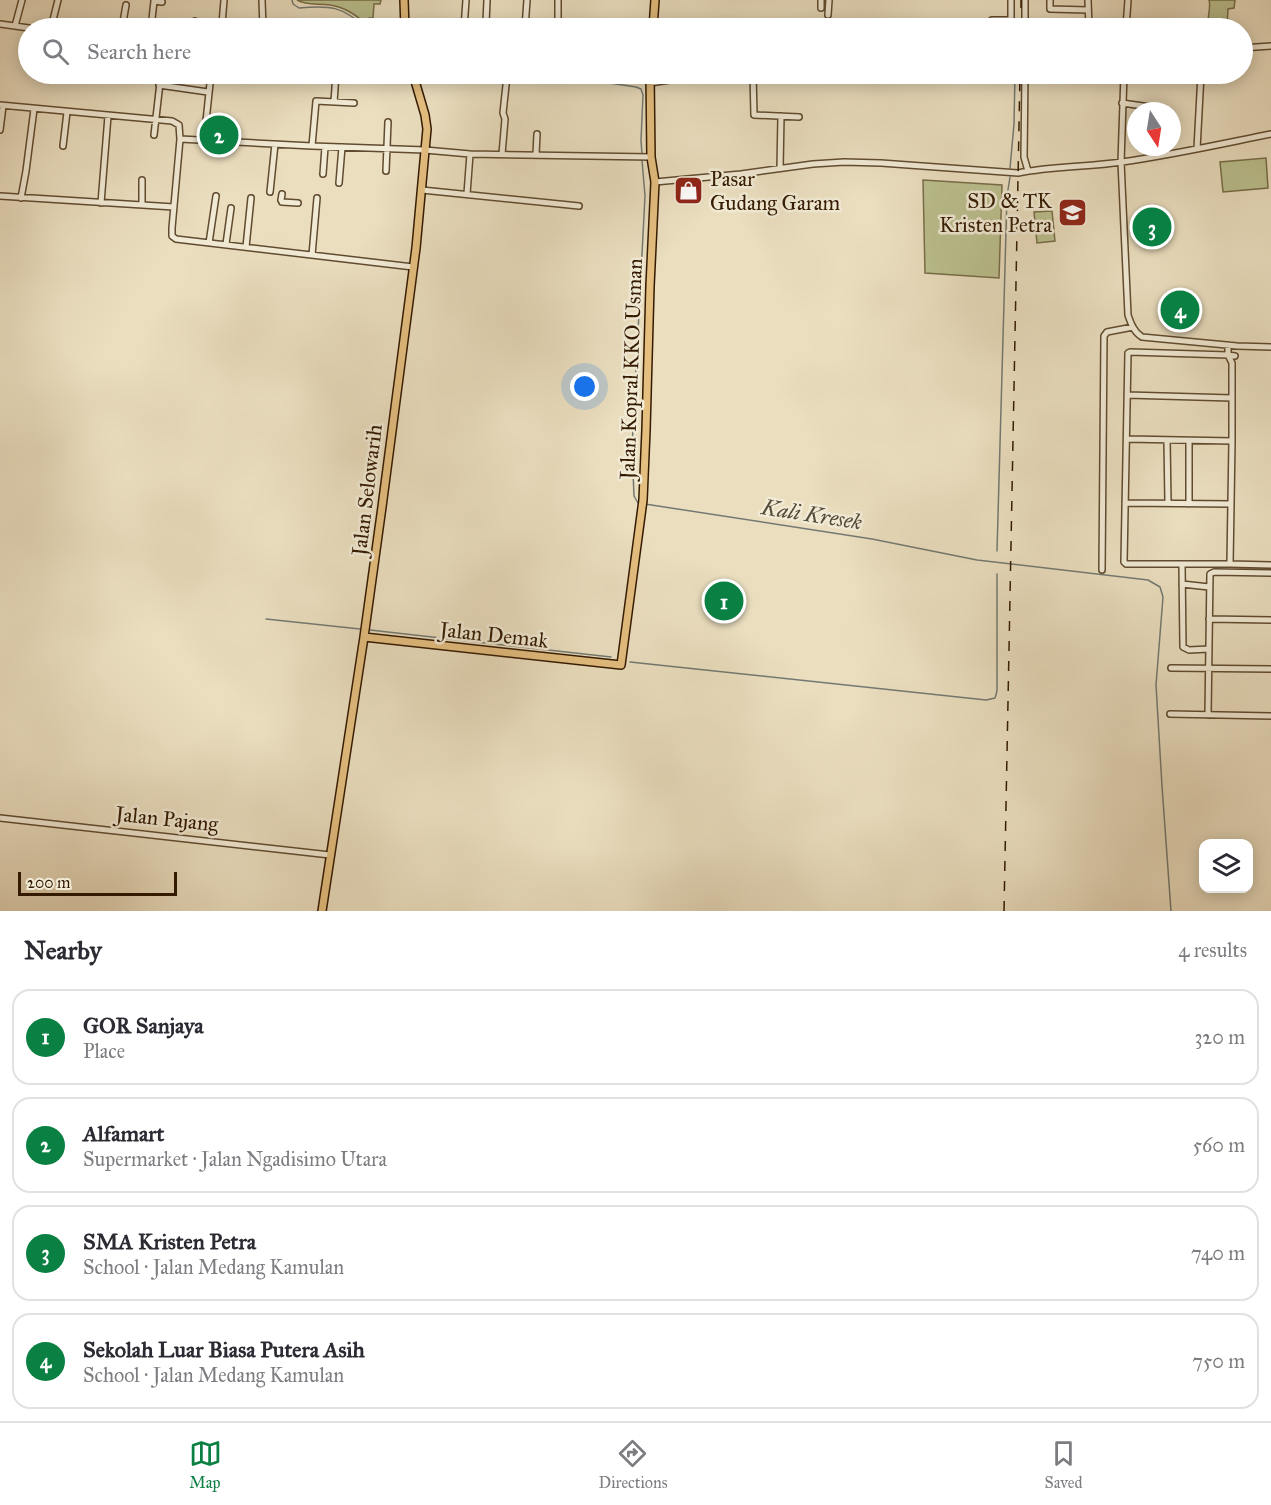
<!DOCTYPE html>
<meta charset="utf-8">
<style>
body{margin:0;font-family:"IM FELL Great Primer",serif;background:#f7f7f7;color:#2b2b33}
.controls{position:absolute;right:18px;bottom:18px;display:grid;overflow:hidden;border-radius:12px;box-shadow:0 3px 15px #0003}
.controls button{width:54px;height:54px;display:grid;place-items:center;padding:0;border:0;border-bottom:2px solid #e1e1e2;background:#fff;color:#2b2b33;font:30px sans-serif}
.compass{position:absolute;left:1127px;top:102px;width:54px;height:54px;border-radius:50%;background:#fff;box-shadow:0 3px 15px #0003;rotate:168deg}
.scale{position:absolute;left:18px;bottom:15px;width:159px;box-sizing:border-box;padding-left:6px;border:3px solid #331a01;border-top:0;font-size:16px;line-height:21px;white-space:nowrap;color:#331a01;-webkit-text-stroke:4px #f1ead5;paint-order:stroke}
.you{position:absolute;left:585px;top:387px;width:21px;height:21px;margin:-15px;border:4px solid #fff;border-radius:50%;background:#1a73e8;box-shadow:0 0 0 9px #1a73e833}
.badge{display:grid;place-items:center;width:39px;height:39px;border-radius:50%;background:#0b8043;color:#fff;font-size:20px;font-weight:700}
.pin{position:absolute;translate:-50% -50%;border:3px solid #fff;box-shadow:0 2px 6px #0006}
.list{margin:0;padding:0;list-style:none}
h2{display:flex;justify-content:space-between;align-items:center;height:78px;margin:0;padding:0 24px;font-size:26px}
h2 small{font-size:20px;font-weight:400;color:#7c7c81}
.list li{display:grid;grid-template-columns:39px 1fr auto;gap:18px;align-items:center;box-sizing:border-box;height:96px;margin:0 12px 12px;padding:0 12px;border:2px solid #e1e1e2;border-radius:18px}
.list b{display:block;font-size:22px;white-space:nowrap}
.list p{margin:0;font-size:20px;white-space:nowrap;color:#7c7c81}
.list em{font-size:20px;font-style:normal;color:#7c7c81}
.icon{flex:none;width:33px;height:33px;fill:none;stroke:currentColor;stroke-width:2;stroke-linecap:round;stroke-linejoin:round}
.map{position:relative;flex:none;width:1271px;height:911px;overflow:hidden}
.search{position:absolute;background:#fff;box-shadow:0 3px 15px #0003;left:18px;right:18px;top:18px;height:66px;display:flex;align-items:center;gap:15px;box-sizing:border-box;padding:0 21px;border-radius:33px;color:#7c7c81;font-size:22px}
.sheet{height:510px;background:#fff}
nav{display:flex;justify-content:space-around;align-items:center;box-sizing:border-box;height:84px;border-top:2px solid #e1e1e2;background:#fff;font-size:16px;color:#7c7c81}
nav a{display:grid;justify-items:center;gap:3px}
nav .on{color:#0b8043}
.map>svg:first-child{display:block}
</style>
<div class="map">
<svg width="1271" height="911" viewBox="0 0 1271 911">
<rect width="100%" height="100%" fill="#eadebf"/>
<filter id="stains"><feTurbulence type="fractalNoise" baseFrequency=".00333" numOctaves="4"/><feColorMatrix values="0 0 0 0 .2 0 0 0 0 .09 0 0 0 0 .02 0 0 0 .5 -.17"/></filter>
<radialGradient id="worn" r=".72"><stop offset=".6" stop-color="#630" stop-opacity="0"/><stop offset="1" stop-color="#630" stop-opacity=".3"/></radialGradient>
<path fill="#bbc08f" stroke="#776d48" stroke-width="1.5" d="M297,0H381L380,4H374L373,18H369L367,25C356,15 345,7 330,5C318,3 308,6 297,0Z
M1209,0H1235L1234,8L1228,9L1227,28C1219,28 1215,23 1208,22C1208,15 1211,6 1209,0Z
M1266,158L1268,188L1223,192L1220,162Z
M923,180L1002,185L999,278L925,273Z
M1052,211L1055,241L1037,243L1034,212Z"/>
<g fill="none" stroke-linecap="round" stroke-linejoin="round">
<path stroke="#737972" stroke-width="1.5" d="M292,0L293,4L299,8C330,5 342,6 366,28
M550,74L636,87L641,89L643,95L641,140L642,155
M1010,168L1014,124L1015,74
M640,503H638L634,496L632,448L645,196L642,160
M645,504L872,539L977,560L1148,580L1160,587L1163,597L1156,685L1162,786L1171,911
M997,551L1007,196L1010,177
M266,619L360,629
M370,630L611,657
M630,662L986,700L995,698L997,691V574"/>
<defs>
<path id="minor" d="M262,0L263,28
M487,0L486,23L497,24V28
M558,0V28
M821,0V8
M1011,0V28
M1050,0V9L1088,10
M1088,0L1089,28
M828,15L829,0
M992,20H1011
M0,24L29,28
M222,24L224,0
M15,26L22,0
M51,28L58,0
M122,28L126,5
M151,28L154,1L162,2
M193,28L195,21
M464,28L466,0
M525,28L527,0
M1025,28V0
M1126,28L1128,0
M1242,48L1271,46
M348,74L415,80
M498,74L506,75L507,76L503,113L505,119L502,154
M753,74L754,115L799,117
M1025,74L1024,157L1028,171
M1124,74L1121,162L1128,315C1131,324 1134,332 1142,337L1237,346L1271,347
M650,83L709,74
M159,85L208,92
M334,102L336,74
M1122,103L1157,108
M0,105L172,121L179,125L180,139L172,228V236L176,239L413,267
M0,130L3,106
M154,135L161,74
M180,139L312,146L425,150L470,154L651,157
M204,140L211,74
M63,146L67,112
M312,146L316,101L354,103
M1197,149L1201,74
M536,154L537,134
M780,168L781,116
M386,171L388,122
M323,174L325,147
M655,182L741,174L813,164L844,162L881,163L1018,173C1052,166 1088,167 1122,162C1172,155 1221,144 1271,134
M339,183L342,147
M422,190L579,206
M270,192L275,144
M467,194L470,154
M0,196L174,207
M21,198L26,171L34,109
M281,200L282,194
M282,202L298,203
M101,203L108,116
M142,205V180
M209,243L216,196
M226,244L231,208
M246,247L251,198
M312,255L317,198
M1228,345V355L1232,363V441L1230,564H1126L1124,562L1128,353L1130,352L1228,355L1235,356
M1127,395L1232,398
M1127,439L1232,441
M1167,440L1168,503
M1189,441V504
M1126,503L1231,504
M1230,564L1271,565
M1182,565L1183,647L1189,650L1209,649
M1102,570L1104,336L1107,332L1133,327
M1182,584L1209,587
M1209,619L1271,620
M1171,668L1271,669
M1170,714L1271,716
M1208,715L1210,574L1214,572L1271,573
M0,818L330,855"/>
<path id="major" d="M404,0L405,28
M653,28L655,0
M364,637L621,665L643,500L646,430L650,286L655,182L651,157L650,74
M322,911L364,637L382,507L416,248L427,129L425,115L413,74"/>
</defs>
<use href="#minor" stroke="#614b30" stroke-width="8"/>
<use href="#major" stroke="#331a01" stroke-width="10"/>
<use href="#minor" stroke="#f1ead5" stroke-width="5"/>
<use href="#major" stroke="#e5bf80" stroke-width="7"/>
<path stroke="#331a01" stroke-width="1.5" stroke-dasharray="10 10" stroke-linecap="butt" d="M1021,28V0
M1004,911L1020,74"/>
</g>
<defs>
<symbol id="shop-square" viewBox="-11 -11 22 22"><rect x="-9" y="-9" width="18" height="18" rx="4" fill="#8f2418" stroke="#f1ead5"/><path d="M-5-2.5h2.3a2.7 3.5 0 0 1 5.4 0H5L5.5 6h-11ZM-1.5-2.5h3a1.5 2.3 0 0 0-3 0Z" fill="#fff"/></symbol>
<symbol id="school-square" viewBox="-11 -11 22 22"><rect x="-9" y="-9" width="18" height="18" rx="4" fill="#8f2418" stroke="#f1ead5"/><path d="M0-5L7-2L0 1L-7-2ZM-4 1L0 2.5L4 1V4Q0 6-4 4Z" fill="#fff"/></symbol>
</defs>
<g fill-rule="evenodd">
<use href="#shop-square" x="672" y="174" width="33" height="33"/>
<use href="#school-square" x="1056" y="196" width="33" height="33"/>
</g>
<g text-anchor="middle" stroke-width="5" stroke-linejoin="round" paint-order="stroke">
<g font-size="21" fill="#331a01" stroke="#f1ead5" text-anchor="start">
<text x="710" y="186">Pasar<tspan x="710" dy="24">Gudang Garam</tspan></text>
<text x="1052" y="208" text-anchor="end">SD &amp; TK<tspan x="1052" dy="24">Kristen Petra</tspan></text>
</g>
<g font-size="21" fill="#331a01" stroke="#f1ead5">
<text transform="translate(631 369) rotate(-88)" y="7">Jalan Kopral KKO Usman</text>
<text transform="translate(367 490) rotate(-83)" y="7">Jalan Selowarih</text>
<text transform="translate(494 635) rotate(6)" y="7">Jalan Demak</text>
<text transform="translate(167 819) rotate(6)" y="7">Jalan Pajang</text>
</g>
<g font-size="22" font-style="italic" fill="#534a39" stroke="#f1ead5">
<text transform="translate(812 514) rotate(9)" y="8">Kali Kresek</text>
</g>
</g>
<rect width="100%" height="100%" filter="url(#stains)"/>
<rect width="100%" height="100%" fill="url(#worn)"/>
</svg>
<div class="controls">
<button><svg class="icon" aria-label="layers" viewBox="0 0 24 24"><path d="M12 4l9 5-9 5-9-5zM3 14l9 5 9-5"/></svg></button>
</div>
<svg class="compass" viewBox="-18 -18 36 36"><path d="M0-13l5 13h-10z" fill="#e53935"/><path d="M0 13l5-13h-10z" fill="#7c7c81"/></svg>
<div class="scale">200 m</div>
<div class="you"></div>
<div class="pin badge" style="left:724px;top:601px">1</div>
<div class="pin badge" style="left:219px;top:135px">2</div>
<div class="pin badge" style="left:1152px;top:227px">3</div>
<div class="pin badge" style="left:1180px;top:310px">4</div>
<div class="search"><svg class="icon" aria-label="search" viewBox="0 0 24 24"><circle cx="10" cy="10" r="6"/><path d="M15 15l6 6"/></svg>Search here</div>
</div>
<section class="sheet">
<h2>Nearby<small>4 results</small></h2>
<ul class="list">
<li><span class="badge">1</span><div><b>GOR Sanjaya</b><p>Place</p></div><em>320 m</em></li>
<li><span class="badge">2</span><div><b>Alfamart</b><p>Supermarket · Jalan Ngadisimo Utara</p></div><em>560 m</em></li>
<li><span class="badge">3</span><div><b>SMA Kristen Petra</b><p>School · Jalan Medang Kamulan</p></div><em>740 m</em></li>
<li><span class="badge">4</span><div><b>Sekolah Luar Biasa Putera Asih</b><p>School · Jalan Medang Kamulan</p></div><em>750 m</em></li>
</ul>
</section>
<nav>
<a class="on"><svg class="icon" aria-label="map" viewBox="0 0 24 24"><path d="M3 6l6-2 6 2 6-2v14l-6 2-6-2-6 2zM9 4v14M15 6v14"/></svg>Map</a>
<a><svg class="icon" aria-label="directions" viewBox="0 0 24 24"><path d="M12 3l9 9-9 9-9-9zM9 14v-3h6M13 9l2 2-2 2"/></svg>Directions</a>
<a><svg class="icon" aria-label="saved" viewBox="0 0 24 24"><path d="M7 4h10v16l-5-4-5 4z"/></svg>Saved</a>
</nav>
